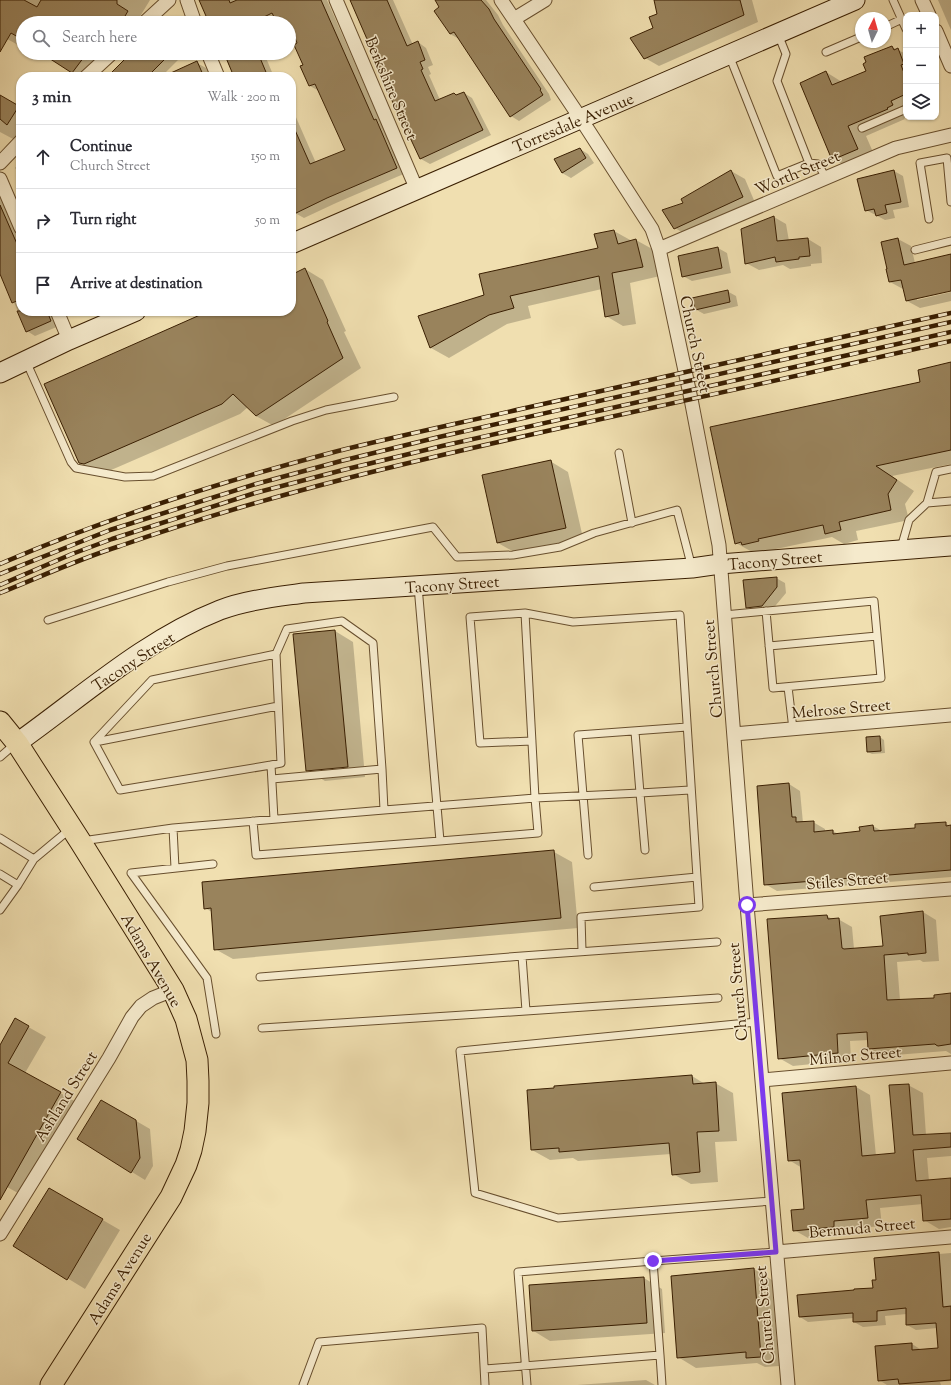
<!DOCTYPE html>
<meta charset="utf-8">
<style>
body{margin:0;font-family:"Sorts Mill Goudy",serif;background:#f2f2f3;color:#2b2b33}
.controls{position:absolute;right:12px;top:12px;display:grid;overflow:hidden;border-radius:8px;box-shadow:0 1px 3px #0004}
.controls button{width:36px;height:36px;display:grid;place-items:center;padding:0;border:0;border-bottom:1px solid #e1e1e2;background:#fff;color:#2b2b33;font:20px sans-serif}
.compass{position:absolute;left:855px;top:12px;width:36px;height:36px;border-radius:50%;background:#fff;box-shadow:0 1px 3px #0004;rotate:5deg}
.stop{position:absolute;width:12px;height:12px;margin:-9px;border:3px solid #7c3aed;border-radius:50%;background:#fff}
.stop.end{background:#7c3aed;border-color:#fff;box-shadow:0 1px 4px #0008}
.list{margin:0;padding:0;list-style:none}
h2{display:flex;justify-content:space-between;align-items:center;height:52px;margin:0;padding:0 16px;font-size:17px}
h2 small{font-size:13px;font-weight:400;color:#7c7c81}
.list li{display:grid;grid-template-columns:26px 1fr auto;gap:12px;align-items:center;box-sizing:border-box;height:64px;padding:0 16px;border-top:1px solid #e1e1e2}
.list b{display:block;font-size:15px;white-space:nowrap}
.list p{margin:0;font-size:13px;white-space:nowrap;color:#7c7c81}
.list em{font-size:13px;font-style:normal;color:#7c7c81}
.icon{flex:none;width:22px;height:22px;fill:none;stroke:currentColor;stroke-width:2;stroke-linecap:round;stroke-linejoin:round}
.map{position:relative;flex:none;width:951px;height:1385px;overflow:hidden}
.search{position:absolute;background:#fff;box-shadow:0 1px 3px #0004;left:16px;top:16px;width:280px;height:44px;display:flex;align-items:center;gap:10px;box-sizing:border-box;padding:0 14px;border-radius:22px;color:#7c7c81;font-size:15px}
.panel{position:absolute;background:#fff;box-shadow:0 1px 3px #0004;left:16px;top:72px;width:280px;height:244px;border-radius:16px}
.map>svg:first-child{display:block}
</style>
<div class="map">
<svg width="951" height="1385" viewBox="0 0 951 1385">
<rect width="100%" height="100%" fill="#f0dfb0"/>
<filter id="stains"><feTurbulence type="fractalNoise" baseFrequency=".005" numOctaves="4"/><feColorMatrix values="0 0 0 0 .2 0 0 0 0 .09 0 0 0 0 .02 0 0 0 .5 -.17"/></filter>
<radialGradient id="worn" r=".72"><stop offset=".6" stop-color="#630" stop-opacity="0"/><stop offset="1" stop-color="#630" stop-opacity=".3"/></radialGradient>
<path fill="#0003" d="M0,0H150L136,23H23V38L18,45L0,35Z
M202,0H327L381,123L384,125L406,173L336,203L304,218L295,213L291,203V110L295,115L316,163L346,151L319,91L310,86L302,67L304,66L298,44L290,26L289,27V23H278L277,20L270,23H210Z
M350,0H393L413,45L418,42L426,48L433,65L428,67L431,74L429,75L440,100L454,94L458,96L464,93L472,98L491,135L430,164L421,159Z
M436,0H486L498,15L503,25L549,94L551,100L519,121L511,116L459,39L450,34L441,8Z
M655,0H752L758,22L659,66L645,58L658,15Z
M938,0H951V30Z
M171,16L179,21L182,23H164Z
M892,47L906,54V117L904,118L905,119L866,136L876,159L851,169L833,159L826,72L842,82L867,71Z
M46,53H102L82,77Z
M133,53H185L161,77H108Z
M224,53H264L274,77H234Z
M197,63L206,68L210,77H173Z
M0,96L21,108V131L15,140L0,132Z
M580,149L588,154L594,163L571,178L562,173Z
M21,161V183L16,177L20,173L15,168Z
M731,171L745,179L756,205L688,236L675,228Z
M894,171L903,176L909,207L893,210L895,218L885,220L866,210Z
M0,198L4,200L21,239V311H52L59,326L35,336L27,331L0,271Z
M774,217L786,224L789,241L808,239L821,247L822,263L811,264V266L790,269L783,265L759,270L746,263Z
M614,231L632,241L636,240L654,250L660,276L630,283L636,324L623,326L606,316L602,289L528,306L531,318L507,324L449,358L431,348L419,316L485,295L599,249L595,235Z
M898,239L911,246L915,263L951,255V290L917,298V300L951,292V301L920,308L907,301L905,289H903L890,282Z
M718,248L727,253L731,273L692,281L683,276Z
M305,269L323,280L346,331L344,332L361,368L274,426L256,416L248,407L240,414L102,474L98,473L80,463L211,311H291V276Z
M727,291L736,296L738,306L704,314L695,309Z
M78,311H90L83,314Z
M951,364V464L892,476L914,491L905,504L909,520L856,531L858,540L844,544L832,537L776,549V551L754,553L736,543L922,383Z
M550,461L568,472L583,538L516,553L498,543Z
M776,578L785,583L786,593L771,611L756,612L747,607Z
M335,631L353,642L365,777L325,781L307,770Z
M880,737L884,740L885,753L872,754L868,752Z
M789,784L800,791L803,823L813,822L825,829V832L833,831L838,834L861,832L873,826L882,831L916,829L945,823L951,827V877L777,891L765,884Z
M554,852L572,862L578,928L233,959L215,949L212,912L205,908L203,883Z
M923,912L936,920L939,961L923,962L920,960L897,962L900,1000L935,998L951,994V1054L946,1051L882,1056L869,1048V1040L850,1041L851,1060L793,1066L779,1058L827,916L834,920L838,919L852,927L854,949L884,947Z
M16,1020L46,1037L25,1073L78,1103L25,1197L0,1183V1047Z
M692,1076L705,1084L715,1083L733,1093L737,1141L715,1142L718,1182L691,1184L673,1174L671,1154L578,1161L573,1158L550,1160L532,1150Z
M908,1085L923,1093L926,1135L951,1134V1156L927,1158L929,1181L951,1179V1227L939,1229L924,1220L923,1204L880,1208L882,1226L848,1229V1235L808,1238L794,1230L805,1210L802,1168L789,1160L783,1093L856,1087L870,1095L876,1156L896,1154Z
M102,1101L150,1129L153,1166L145,1180L78,1139Z
M49,1189L120,1230L85,1289L15,1246Z
M951,1253V1381L940,1382L941,1385H887L879,1380L912,1344L920,1349V1351L939,1349L937,1328L916,1330L907,1325V1314L885,1316L886,1325L863,1327L854,1322V1318L808,1322L800,1317L874,1288L877,1280L875,1259Z
M754,1269L772,1280L779,1366L765,1367L757,1363L696,1368L678,1357Z
M644,1278L662,1289L665,1333L550,1341L532,1330Z
M646,1380L655,1385H577Z"/>
<path fill="#99835c" stroke="#3a1f02" d="M0,0H24L37,7L41,0H117V4L128,11L121,23H23V40L11,33L0,52Z
M199,0H229L230,3L237,0H321L374,120L376,119L397,168L327,198L294,214L291,206V121L310,164L345,150L315,84L309,86L300,66L303,65L294,45L297,43L289,23H277L272,13L252,23H209Z
M350,0H387L407,46L418,41L425,60L420,62L423,69L421,70L435,101L454,93L456,95L464,92L483,130L420,159L406,129L405,130L378,69H380Z
M435,0H481L489,9L494,19L541,89L540,90L543,95L510,117L454,32L450,34L434,11L439,7Z
M654,0H740L744,15L644,59L630,38L653,28L649,17L657,14Z
M892,46L894,50L898,48L904,64L901,65L906,78V94L891,101L893,105L887,108L888,109L848,126L858,149L832,160L800,83L826,71L832,85L866,71L863,64L866,62L864,57Z
M41,53H87L72,73Z
M131,53H171L147,77H107Z
M224,53H258L268,77H234Z
M197,61L204,77H162Z
M0,95L19,106L7,125L0,119Z
M580,148L586,158L562,173L554,159Z
M731,170L743,197L674,229L662,210L683,203L681,199Z
M894,170L901,202L885,205L887,213L876,216L874,209L865,211L857,179Z
M0,205L21,253V299L12,303L0,274Z
M774,216L777,241L808,238L810,256L799,257V259L776,262L775,257L745,264L741,229Z
M614,230L618,244L636,239L643,267L612,273L619,314L605,317L599,276L510,296L514,308L489,315L430,348L418,316L484,295L479,274L598,248L594,234Z
M898,238L904,265L951,254V291L906,301L901,280L889,282L886,269H887L881,242Z
M718,247L722,268L682,277L678,256Z
M305,268L328,321L327,322L343,358L256,416L233,394L222,404L84,464L79,463L44,384L209,311H291V275Z
M728,290L730,302L695,310L692,298Z
M17,311H47L51,321L26,332Z
M951,362V450L876,466L897,480L888,494L891,510L839,522L841,530L825,534L823,525L758,539L759,541L742,545L741,542L735,544L710,427L920,382L918,370Z
M551,460L566,528L497,543L482,475Z
M777,577V587L762,606L746,608L743,580Z
M335,630L348,767L306,771L293,634Z
M880,736L881,751L867,752L866,737Z
M789,783L792,817H796V822L814,821V832L833,830V834L860,831L859,827L873,825L874,831L915,828V824L946,822V826L951,825V870L764,885L757,786Z
M554,850L561,918L214,950L211,908L204,909L202,882Z
M923,911L926,953L908,955V953L884,955L887,1000L934,998V995L951,993V1044L938,1046L936,1045L935,1044L868,1049L867,1032L837,1034L838,1053L778,1059L767,919L827,915L828,919L839,918L842,948L844,949L883,946L880,916Z
M15,1018L29,1026L8,1063L61,1092L0,1200V1045Z
M692,1075L693,1084L716,1082L719,1131L697,1132L700,1172L672,1175L669,1143L559,1152V1148L531,1150L527,1090L554,1088V1086Z
M909,1084L913,1135L951,1133V1147L913,1150L916,1181L951,1178V1219L923,1221L921,1195L866,1200L868,1218L834,1221V1227L793,1231L791,1210L804,1209L800,1160L788,1161L782,1093L856,1086L862,1156L895,1153L889,1085Z
M101,1100L136,1120L140,1158L131,1173L77,1139Z
M49,1188L103,1219L67,1280L13,1246Z
M939,1252L943,1307L951,1306V1380L899,1384L898,1379L878,1381L875,1346L912,1343V1350L938,1348L936,1323L906,1325V1308L877,1311V1321L853,1322V1313L799,1317L797,1295L854,1290V1289L873,1288L872,1280H876L874,1258Z
M754,1268L761,1357L746,1358V1352L677,1358L671,1276Z
M644,1277L647,1323L532,1331L529,1285Z"/>
<g fill="none" stroke-linecap="round" stroke-linejoin="round">
<defs>
<path id="service" d="M893,0L906,29
M885,27L902,19
M778,34L786,54L777,81L809,163
M826,52L861,37
M729,55L777,176L809,163L818,164L826,178
M862,128L906,109
M948,169L951,202
M929,219L920,163L947,158L948,169L951,168
M915,250L951,241
M26,361L71,462L76,468L125,477L153,476L292,421L326,410L394,397
M619,453L632,523
M927,503L951,501
M901,548L909,520L927,503L936,472L951,469
M525,613L470,617L480,743L532,741
M724,615L874,601L881,678L773,688L766,611
M48,620L168,582L227,566L433,527L457,557L513,555L560,547L594,533L677,510L692,568
M769,646L877,636
M788,687L793,729
M635,732L640,793L690,790
M95,742L278,706
M0,757L15,744
M271,765L120,790L94,742L152,680L276,654L281,763L271,765L274,819
M382,769L384,810
M272,779L382,769L373,643L342,621L287,629L276,654
M253,821L256,855L440,841L418,586
M173,828L175,868
M0,838L34,859
M82,841L173,828L384,810L535,798L640,793L645,850
M440,841L538,833L535,798L525,613L573,622L680,615L697,877L594,887
M588,855L578,735L687,727
M213,864L131,873L207,978L216,1034
M0,874L18,885L0,910
M18,885L34,859L70,829
M582,951L581,917L699,907L697,877
M260,977L522,956L717,942
M526,1011L718,998
M757,1022L460,1051L475,1193L558,1218L772,1201
M262,1028L526,1011L522,956
M660,1355L653,1261L776,1252
M485,1369L660,1355L662,1385
M303,1385L319,1342L482,1328L485,1385
M527,1385L518,1272L653,1261"/>
<path id="minor" d="M187,0L195,23
M336,0L417,190
M501,0L581,119L652,229L659,249L691,399L719,545L747,905L788,1385
M922,0L929,15
M514,19L545,0
M144,23L169,0
M936,31L951,66
M208,53L218,77
M86,77L112,53
M0,163L21,141
M0,179L21,228
M659,249L896,148L951,135
M57,311L69,340
M734,734L951,715
M747,905L951,889
M762,1080L951,1063
M0,1234L109,1058L132,1017L141,1006L153,998L173,990
M776,1252L951,1237"/>
<path id="secondary" d="M291,244L855,0
M0,373L69,340L136,311
M17,743C82,697 144,640 220,610C246,600 276,597 304,593L692,568L720,564L951,546"/>
<path id="primary" d="M0,722L17,743L80,841L173,990L186,1019L197,1060L198,1081V1103L195,1131L191,1150L186,1165L171,1197L51,1385"/>
</defs>
<use href="#service" stroke="#684f2e" stroke-width="9"/>
<use href="#minor" stroke="#684f2e" stroke-width="15"/>
<use href="#secondary" stroke="#3a1f02" stroke-width="21"/>
<use href="#primary" stroke="#3a1f02" stroke-width="23"/>
<use href="#service" stroke="#f5eacc" stroke-width="7"/>
<use href="#minor" stroke="#f5eacc" stroke-width="13"/>
<use href="#secondary" stroke="#f5eacc" stroke-width="19"/>
<use href="#primary" stroke="#f0dfb0" stroke-width="21"/>
<defs>
<path id="rail" d="M0,564C109,517 223,481 338,451C398,436 460,423 521,409C664,377 808,344 951,313
M0,574L110,530L256,484L341,461L439,437L951,322
M0,585L72,554L112,539L255,493L343,470L442,446L951,332
M0,593C40,577 79,559 120,546C268,494 421,459 574,425C700,397 825,370 951,341"/>
</defs>
<use href="#rail" stroke="#3a1f02" stroke-width="4.5"/>
<use href="#rail" stroke="#f5eacc" stroke-width="3" stroke-dasharray="9" stroke-linecap="butt"/>
</g>
<g fill="none" stroke-linecap="round" stroke-linejoin="round">
<path stroke="#7c3aed" stroke-width="5" d="M653,1261L776,1252L747,905"/>
</g>
<g text-anchor="middle" stroke-width="3" stroke-linejoin="round" paint-order="stroke">
<g font-size="16" fill="#3a1f02" stroke="#f5eacc">
<text transform="translate(392 88) rotate(67)" y="6">Berkshire Street</text>
<text transform="translate(573 122) rotate(-23)" y="6">Torresdale Avenue</text>
<text transform="translate(797 172) rotate(-23)" y="6">Worth Street</text>
<text transform="translate(696 344) rotate(78)" y="6">Church Street</text>
<text transform="translate(775 560) rotate(-5)" y="6">Tacony Street</text>
<text transform="translate(452 584) rotate(-4)" y="6">Tacony Street</text>
<text transform="translate(133 661) rotate(-33)" y="6">Tacony Street</text>
<text transform="translate(712 669) rotate(-95)" y="6">Church Street</text>
<text transform="translate(841 708) rotate(-5)" y="6">Melrose Street</text>
<text transform="translate(847 880) rotate(-5)" y="6">Stiles Street</text>
<text transform="translate(152 960) rotate(60)" y="6">Adams Avenue</text>
<text transform="translate(737 992) rotate(-95)" y="6">Church Street</text>
<text transform="translate(855 1055) rotate(-5)" y="6">Milnor Street</text>
<text transform="translate(65 1096) rotate(-58)" y="6">Ashland Street</text>
<text transform="translate(862 1227) rotate(-5)" y="6">Bermuda Street</text>
<text transform="translate(119 1278) rotate(-58)" y="6">Adams Avenue</text>
<text transform="translate(764 1315) rotate(-95)" y="6">Church Street</text>
</g>
</g>
<rect width="100%" height="100%" filter="url(#stains)"/>
<rect width="100%" height="100%" fill="url(#worn)"/>
</svg>
<div class="controls">
<button>+</button>
<button>−</button>
<button><svg class="icon" aria-label="layers" viewBox="0 0 24 24"><path d="M12 4l9 5-9 5-9-5zM3 14l9 5 9-5"/></svg></button>
</div>
<svg class="compass" viewBox="-18 -18 36 36"><path d="M0-13l5 13h-10z" fill="#e53935"/><path d="M0 13l5-13h-10z" fill="#7c7c81"/></svg>
<div class="stop" style="left:747px;top:905px"></div>
<div class="stop end" style="left:653px;top:1261px"></div>
<div class="search"><svg class="icon" aria-label="search" viewBox="0 0 24 24"><circle cx="10" cy="10" r="6"/><path d="M15 15l6 6"/></svg>Search here</div>
<section class="panel">
<h2>3 min<small>Walk · 200 m</small></h2>
<ul class="list">
<li><svg class="icon" aria-label="ahead" viewBox="0 0 24 24"><path d="M12 20V5M6 11l6-6 6 6"/></svg><div><b>Continue</b><p>Church Street</p></div><em>150 m</em></li>
<li><svg class="icon" aria-label="right" viewBox="0 0 24 24"><path d="M7 20v-9h11M14 6l5 5-5 5"/></svg><div><b>Turn right</b></div><em>50 m</em></li>
<li><svg class="icon" aria-label="arrive" viewBox="0 0 24 24"><path d="M6 21V4h12l-3 4 3 4H6"/></svg><div><b>Arrive at destination</b></div></li>
</ul>
</section>
</div>
